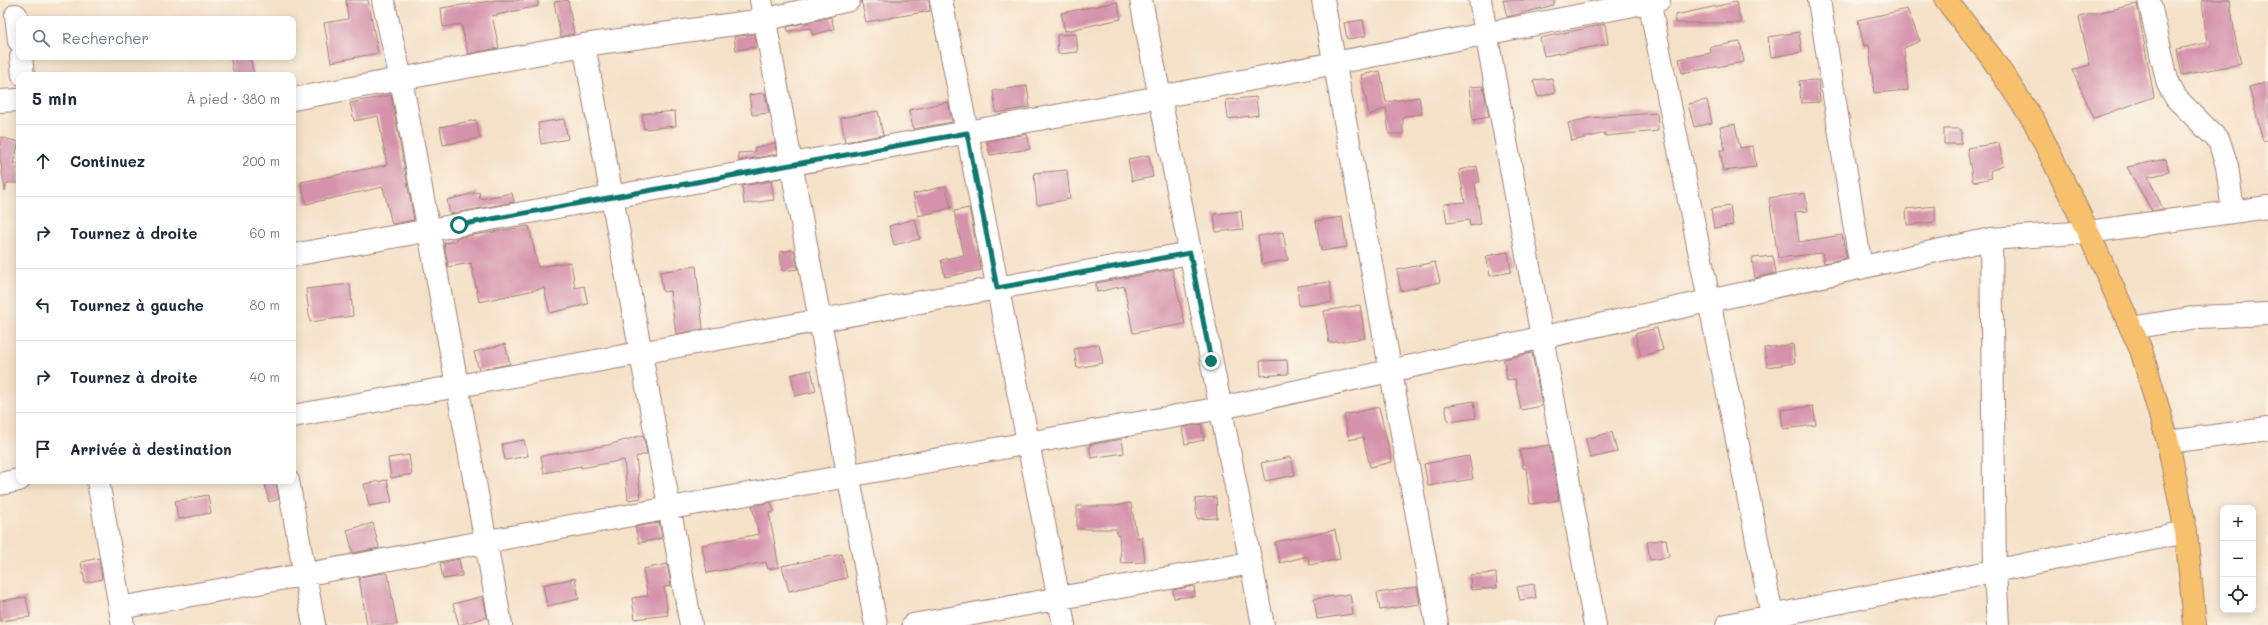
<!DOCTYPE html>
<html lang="fr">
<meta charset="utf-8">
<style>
body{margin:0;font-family:Mali,sans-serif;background:#f6f6f7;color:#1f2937}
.controls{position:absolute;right:12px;bottom:12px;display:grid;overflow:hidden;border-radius:8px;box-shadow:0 2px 10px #0003}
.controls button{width:36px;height:36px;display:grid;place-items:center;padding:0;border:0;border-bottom:1px solid #e0e1e3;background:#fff;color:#1f2937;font:20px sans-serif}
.stop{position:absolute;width:12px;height:12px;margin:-9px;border:3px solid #0f766e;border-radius:50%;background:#fff}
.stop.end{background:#0f766e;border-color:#fff;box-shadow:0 1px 4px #0008}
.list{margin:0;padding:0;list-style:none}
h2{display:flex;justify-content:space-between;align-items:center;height:52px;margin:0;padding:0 16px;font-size:17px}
h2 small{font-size:13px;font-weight:400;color:#747a83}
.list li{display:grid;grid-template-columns:26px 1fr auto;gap:12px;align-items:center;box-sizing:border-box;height:72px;padding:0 16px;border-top:1px solid #e0e1e3}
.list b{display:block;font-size:15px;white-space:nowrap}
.list em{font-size:13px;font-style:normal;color:#747a83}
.icon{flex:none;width:22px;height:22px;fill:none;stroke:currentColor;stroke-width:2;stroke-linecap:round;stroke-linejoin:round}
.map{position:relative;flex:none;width:2268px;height:625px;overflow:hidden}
.search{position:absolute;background:#fff;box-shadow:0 2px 10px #0003;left:16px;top:16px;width:280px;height:44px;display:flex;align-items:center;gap:10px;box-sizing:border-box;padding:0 14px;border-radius:8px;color:#747a83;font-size:15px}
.panel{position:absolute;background:#fff;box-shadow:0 2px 10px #0003;left:16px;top:72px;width:280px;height:412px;border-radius:8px}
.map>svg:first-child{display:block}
</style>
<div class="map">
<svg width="2268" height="625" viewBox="0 0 2268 625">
<rect width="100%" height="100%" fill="#fbf7ec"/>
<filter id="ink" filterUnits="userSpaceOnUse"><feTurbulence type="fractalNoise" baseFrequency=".025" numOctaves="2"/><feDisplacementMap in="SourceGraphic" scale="8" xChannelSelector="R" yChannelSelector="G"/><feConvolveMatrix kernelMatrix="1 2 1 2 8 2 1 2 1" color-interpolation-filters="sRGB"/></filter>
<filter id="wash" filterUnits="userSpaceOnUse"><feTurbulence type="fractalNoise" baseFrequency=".012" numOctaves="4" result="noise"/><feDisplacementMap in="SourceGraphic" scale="16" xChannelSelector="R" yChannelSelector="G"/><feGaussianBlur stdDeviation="0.9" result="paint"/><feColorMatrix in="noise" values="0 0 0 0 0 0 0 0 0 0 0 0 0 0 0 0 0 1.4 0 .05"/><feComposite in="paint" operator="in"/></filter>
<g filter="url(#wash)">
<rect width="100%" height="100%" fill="#f5e1c7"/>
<g id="blocks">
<path fill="#d593ab" d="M346,0H368L378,53L331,62L324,23L348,19Z
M498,0H538V6L492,16L499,48L468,54L461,24L443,27L441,8Z
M568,0L574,34L561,37L554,2Z
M861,0H929L930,11L866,22Z
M1503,0H1554V5L1507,17Z
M2202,0H2230L2235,37L2241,64L2182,75L2177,49L2207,43Z
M1117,2L1121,19L1065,31L1061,13Z
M1736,2L1741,23H1675V15Z
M2137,4L2154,97L2094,118L2072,70L2090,65L2079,17Z
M1907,9L1920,41L1904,48L1908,90L1874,93L1869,45L1864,46L1858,20Z
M831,17L834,29L813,35L811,28L788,31L787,27Z
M1363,20L1366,36L1347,39L1344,23Z
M1605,24L1608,44L1544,56L1540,38Z
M1799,32L1802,52L1771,57L1768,37Z
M755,34L757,47L736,50L734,37Z
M1076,34L1078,52L1058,54L1057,35Z
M1740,42L1744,62L1682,73L1679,59L1711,53L1710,47Z
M230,57H250L254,75H234Z
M1380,71L1386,102L1419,97L1422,114L1403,116V134H1389L1386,108L1369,115L1361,75Z
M1552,78L1555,92L1538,97L1533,80Z
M1818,80L1820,102L1801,103L1799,81Z
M2268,82V140L2263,141L2249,87Z
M1027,86L1030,107L996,113L993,91Z
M1483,86L1489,117L1473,120L1469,87Z
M765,93L769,113L752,115L749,95Z
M391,95L414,220L392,224L383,187L306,204L301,182L387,165L378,116L354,121L350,103Z
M1256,97L1258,115L1228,119L1226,100Z
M1707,100L1712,123L1694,127L1688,104Z
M948,102L952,122L913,129L909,110Z
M675,111L676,126L644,129L642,114Z
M878,111L883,135L845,142L841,118Z
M1657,113L1658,131L1605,136V133L1572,141L1568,123L1589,118Z
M564,119L568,139L541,144L538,123Z
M476,120L480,138L443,145L440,127Z
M1735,124L1740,148L1753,146L1756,167L1723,171L1720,150H1725L1720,127Z
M1944,129H1961V144H1944Z
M1027,134L1030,149L990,155L987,141Z
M0,137L19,142L13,164H19V183H7L5,191L0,158Z
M775,143L777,154L739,161L738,153L755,152L754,148Z
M1999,143L2003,165L1990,171L1992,178L1973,182L1967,148Z
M1149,155L1153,177L1132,181L1128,159Z
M2166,159L2169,172L2148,177L2163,209L2152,211L2127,167Z
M1477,166L1480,182L1475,183L1481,224L1470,226L1469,220L1447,223L1444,204L1465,202L1459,170Z
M1067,170L1070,199L1037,205L1034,173Z
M771,181L774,200L744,204L742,186Z
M946,186L951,208L918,216L913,194Z
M479,192L480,199L512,193L514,202L450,214L447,200Z
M1805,193L1808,211L1795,212L1799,242L1842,235L1847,258L1824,263L1822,253L1778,258L1769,198Z
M1730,206L1733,225L1714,228L1711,209Z
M1935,206V222L1907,225L1906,209Z
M969,208L981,270L945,277L941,260L964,255L954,211Z
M1241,211L1243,229L1216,232L1214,214Z
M1342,217L1347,247L1321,251L1316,221Z
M915,219L920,239L894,245L889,226Z
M529,226L538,267L571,262L575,288L584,286L588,304L550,313L544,288L479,302L471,263L448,267L444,243L456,241V238Z
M1283,232L1288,260L1262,264L1258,236Z
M794,250L798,269L782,271L780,252Z
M1508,252L1511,272L1490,276L1486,256Z
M1773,256L1776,273L1755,278L1752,258Z
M1435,262L1440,282L1401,291L1397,270Z
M696,266L703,329L676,334L670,291L663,292L660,272Z
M1172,269L1185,324L1133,333L1124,286L1097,292L1096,283Z
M1330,282L1332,302L1299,306L1297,286Z
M350,284L353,316L310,322L306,289Z
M1360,305L1365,338L1329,343L1324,311Z
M1657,328L1663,350L1641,356L1635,334Z
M505,344L510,364L479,370L474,352Z
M1099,344L1103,363L1077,368L1074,349Z
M1793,344L1795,363L1767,367L1764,348Z
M1532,353L1542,406L1521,410L1515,379L1507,380L1504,359Z
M1287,360L1288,374L1261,376L1260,361Z
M811,370L816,391L795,396L791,375Z
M1474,401L1476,418L1448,422L1445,406Z
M1813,406L1816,425L1783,429L1781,410Z
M1379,407L1392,462L1370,467L1363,437L1349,440L1344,415Z
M1201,424L1204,440L1185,444L1182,428Z
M1612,432L1617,452L1590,458L1586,439Z
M643,435L647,454L636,457L641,498L628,500L624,460L581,468V466L544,473L541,456L608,445Z
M1122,439L1124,453L1091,458L1089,445Z
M524,440L528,456L505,460L502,444Z
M1549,445L1559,500L1530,504L1526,468H1523L1520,450Z
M409,455L412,474L391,478L388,458Z
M1469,456L1473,479L1428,486L1424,464Z
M1291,457L1295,475L1265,481L1261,463Z
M387,480L392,502L369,506L364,484Z
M264,481H276L279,499L269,502Z
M208,495L211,513L178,519L175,501Z
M1216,497L1217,518L1197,519L1195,499Z
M771,502L774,512L769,513L779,567L768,569L766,562L707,573L702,545L759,534L752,506Z
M1131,503L1137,538L1142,537L1145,562L1121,563L1119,535H1117L1116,529H1077V506H1114Z
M373,523L379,548L353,553L347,530Z
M659,523L662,538L639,543L635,527Z
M1335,530L1340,559L1309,565L1308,556L1280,563L1275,542Z
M1666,539L1669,557L1650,560L1647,542Z
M842,554L847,578L789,591L782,566Z
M99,558L102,579L85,583L81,562Z
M459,559L462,576L443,579L440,563Z
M667,564L671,586L664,587L668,615L635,619L632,598L648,596L643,569Z
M385,573L388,574L397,625H367L359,577Z
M1496,573L1497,588L1471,590L1470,575Z
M575,578L579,599L547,606L543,585Z
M1534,584L1536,598L1520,600L1517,587Z
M1194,586L1195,596L1174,598L1173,590Z
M1417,587L1420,604L1380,610L1377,593Z
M1350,594L1353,614L1317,619L1314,599Z
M483,596L487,617L459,625L453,604Z
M26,597L30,617L0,621V601Z"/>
</g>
</g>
<g filter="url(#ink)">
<use href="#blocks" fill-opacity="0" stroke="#a08079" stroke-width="1"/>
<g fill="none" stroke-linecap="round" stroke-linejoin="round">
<defs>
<path id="minor" d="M383,0L401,79L501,625
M761,0L876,625
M941,0L1064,625
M1141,0L1263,625
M1323,0L1437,625
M1480,0L1595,625
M1649,0L1774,625
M1819,0L1861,268
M2149,0L2168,84L2176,98L2219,141L2227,166L2233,212
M16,15L19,41
M584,45L691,625
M21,57L23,75
M293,99L584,45L763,20L849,0
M0,101L19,100
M1991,239L1995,571L1998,625
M293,255L1160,97L1659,0
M2131,328L2198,317L2268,314
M293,416L1190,253
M2168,442L2268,429
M98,481L123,625
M288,481L314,625
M0,484L19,480
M120,608L1221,408L1991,239L2088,232L2268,207
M913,625L1251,563
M1727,625L2186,532"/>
<path id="major" d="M1946,0L1991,57L2034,121L2088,232L2141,350L2168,442L2186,532L2195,625"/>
</defs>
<use href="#minor" stroke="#a08079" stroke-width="24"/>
<use href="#major" stroke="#a08079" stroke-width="24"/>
<use href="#minor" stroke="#fff" stroke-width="22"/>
<use href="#major" stroke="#f7c06c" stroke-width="22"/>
</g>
</g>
<g fill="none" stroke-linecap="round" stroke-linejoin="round" filter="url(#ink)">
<path stroke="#0f766e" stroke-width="5" d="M459,225L967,133L997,288L1190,253L1211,361"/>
</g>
</svg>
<div class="controls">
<button>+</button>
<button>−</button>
<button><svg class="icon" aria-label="locate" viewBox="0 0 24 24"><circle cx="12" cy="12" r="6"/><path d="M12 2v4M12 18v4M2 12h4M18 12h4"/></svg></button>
</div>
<div class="stop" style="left:459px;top:225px"></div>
<div class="stop end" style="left:1211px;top:361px"></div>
<div class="search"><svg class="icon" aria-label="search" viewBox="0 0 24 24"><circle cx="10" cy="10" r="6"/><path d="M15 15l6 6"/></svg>Rechercher</div>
<section class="panel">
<h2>5 min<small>À pied · 380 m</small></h2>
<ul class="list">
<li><svg class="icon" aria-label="ahead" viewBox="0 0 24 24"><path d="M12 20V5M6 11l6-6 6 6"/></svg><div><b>Continuez</b></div><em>200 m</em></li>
<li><svg class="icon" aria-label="right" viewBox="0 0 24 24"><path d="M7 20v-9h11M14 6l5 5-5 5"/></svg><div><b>Tournez à droite</b></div><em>60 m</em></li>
<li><svg class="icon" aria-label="left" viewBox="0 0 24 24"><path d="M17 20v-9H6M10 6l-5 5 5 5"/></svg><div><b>Tournez à gauche</b></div><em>80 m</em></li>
<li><svg class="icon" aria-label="right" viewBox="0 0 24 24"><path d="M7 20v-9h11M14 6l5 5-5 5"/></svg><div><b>Tournez à droite</b></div><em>40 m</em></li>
<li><svg class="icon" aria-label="arrive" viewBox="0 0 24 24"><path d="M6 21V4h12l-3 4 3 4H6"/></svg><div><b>Arrivée à destination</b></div></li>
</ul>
</section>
</div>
